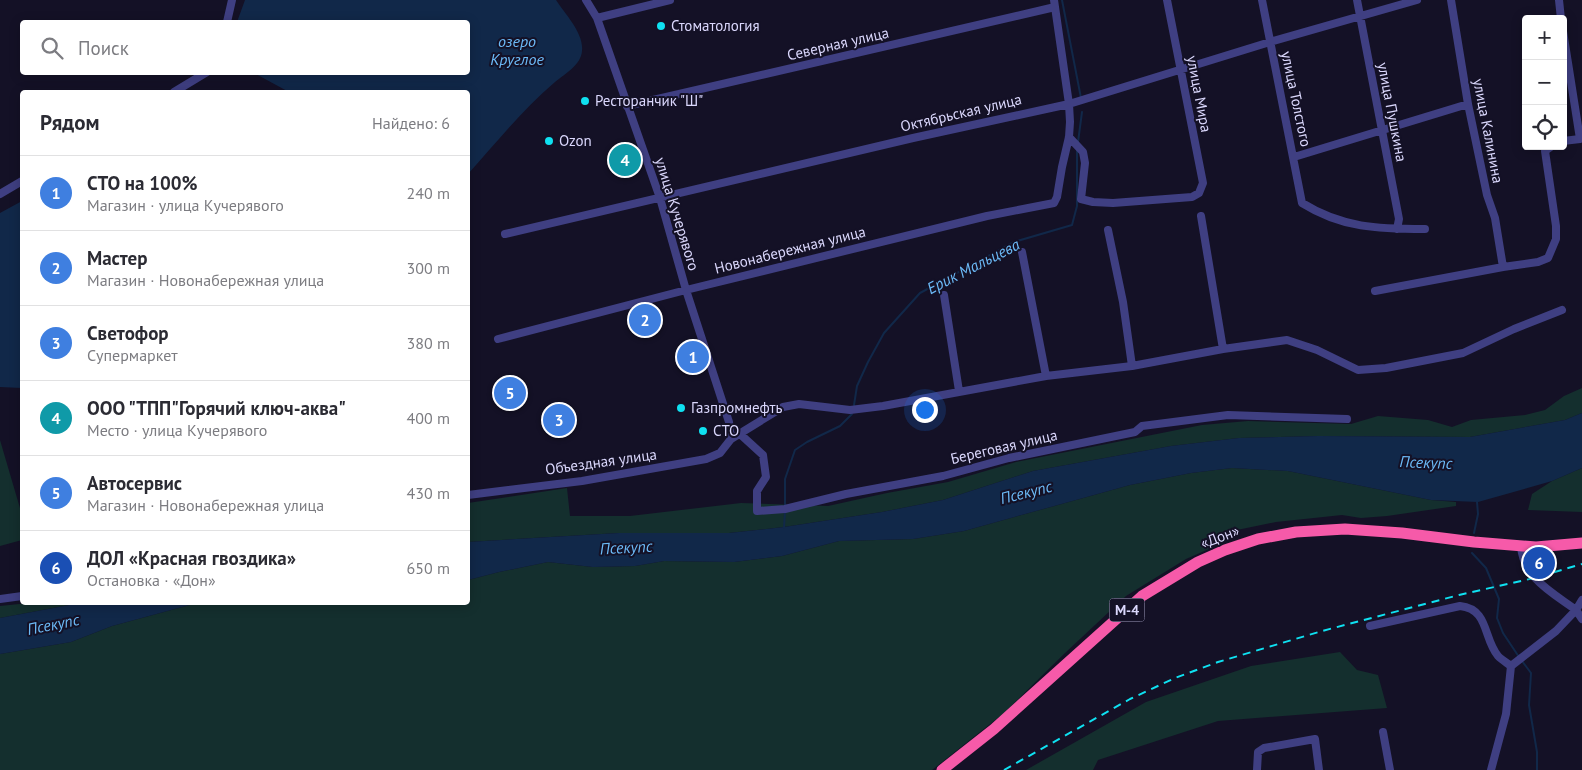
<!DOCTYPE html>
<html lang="ru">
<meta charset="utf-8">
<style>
body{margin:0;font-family:"PT Sans",sans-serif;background:#f7f7f7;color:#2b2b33}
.controls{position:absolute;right:15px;top:15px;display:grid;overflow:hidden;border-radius:5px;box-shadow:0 2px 12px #0003}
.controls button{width:45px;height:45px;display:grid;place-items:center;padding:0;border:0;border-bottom:1px solid #e1e1e2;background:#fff;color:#2b2b33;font:25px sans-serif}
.you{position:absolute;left:924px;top:409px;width:18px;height:18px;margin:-12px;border:4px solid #fff;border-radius:50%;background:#1a73e8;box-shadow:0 0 0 8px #1a73e833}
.badge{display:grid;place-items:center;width:32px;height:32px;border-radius:50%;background:#db2777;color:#fff;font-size:16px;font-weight:700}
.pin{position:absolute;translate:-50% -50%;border:2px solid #fff;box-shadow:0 1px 5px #0006}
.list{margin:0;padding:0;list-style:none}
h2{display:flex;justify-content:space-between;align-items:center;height:65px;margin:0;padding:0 20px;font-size:21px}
h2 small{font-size:16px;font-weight:400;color:#7c7c81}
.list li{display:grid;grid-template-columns:32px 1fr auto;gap:15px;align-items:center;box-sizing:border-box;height:75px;padding:0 20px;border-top:1px solid #e1e1e2}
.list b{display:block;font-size:19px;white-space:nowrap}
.list p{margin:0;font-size:16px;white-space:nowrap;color:#7c7c81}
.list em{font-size:16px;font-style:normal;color:#7c7c81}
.icon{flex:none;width:28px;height:28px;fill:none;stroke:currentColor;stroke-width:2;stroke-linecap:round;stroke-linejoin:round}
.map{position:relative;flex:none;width:1582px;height:770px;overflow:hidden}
.search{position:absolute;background:#fff;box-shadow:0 2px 12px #0003;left:20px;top:20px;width:450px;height:55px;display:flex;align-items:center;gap:12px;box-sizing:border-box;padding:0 18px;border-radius:5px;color:#7c7c81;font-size:19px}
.panel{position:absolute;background:#fff;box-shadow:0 2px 12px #0003;left:20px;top:90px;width:450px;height:515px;border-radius:5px}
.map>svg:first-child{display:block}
</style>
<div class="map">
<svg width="1582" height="770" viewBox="0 0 1582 770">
<rect width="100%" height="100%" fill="#141126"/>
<path fill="#142f2e" d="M1582,388V413L1565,420L1470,437L1318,436L1239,438L1171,446L1033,471L943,500L882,512L784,527L729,533H619L468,542V503L567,488L570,516H630L741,503L828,506L887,493L948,482L1016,462L1202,425L1248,421L1351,424L1378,416L1428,420L1452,427L1471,420L1525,415L1545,410L1564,396Z
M0,440L22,515V540L0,546Z
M1232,468L1288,471L1431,500L1456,502V506L1387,516L1361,518L1342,515L1276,522L1237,530L1234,538L1186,559L1126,596L1065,653L1004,713L932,770H0V654L71,642L112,626L197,603L468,602V580L499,572L548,562L593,567L635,566L664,561L734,562L782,556L839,541L913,539L964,531L1130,485L1191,473Z
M1582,468V512L1528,510L1532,494L1552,481Z
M29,603H80L0,618V606Z
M1340,652L1357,670L1378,675L1387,708L1218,721L1098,760L1093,770H1026L1146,702L1251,666Z"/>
<path fill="#112849" d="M245,0H556C565,14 584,33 582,51C581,65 565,74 555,82C523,109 496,143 468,174V92H289L254,73L468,72V22H237Z
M22,201V388L0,387V213Z
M1582,413V468L1552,481L1478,502L1431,500L1288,471L1232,468L1191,473L1130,485L964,531L913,539L839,541L782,556L734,562L664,561L635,566L593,567L548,562L499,572L468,580V542L619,533H729L784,527L882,512L943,500L1033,471L1171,446L1239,438L1318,436L1470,437L1565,420Z
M80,603V602L197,603L112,626L71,642L0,654V618Z"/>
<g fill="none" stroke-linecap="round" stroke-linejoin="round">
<path stroke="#112849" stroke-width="2" d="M1062,0L1081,98
M1078,142L1082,112
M854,405L857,386L868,362L884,333L920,293L1014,242L1072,225L1077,206V149
M785,506V479L795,450L807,442L840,426L852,414
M784,528L785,511
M1474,533L1478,514L1477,502
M1472,553L1486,568L1499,599L1497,618L1503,633L1519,657
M1522,661L1531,673L1529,705L1537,752V770"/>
<path stroke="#3f3f82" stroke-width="8" d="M586,0L597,18L660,198L686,290L729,422L731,439
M1262,0L1302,203C1342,228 1378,229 1425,229
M1357,0L1399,219L1397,229
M1451,0L1468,104L1487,195L1495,218L1503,267
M1559,0L1561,19
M597,18L670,0
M227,22L232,0
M1563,31L1580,139L1563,141
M174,92L207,72
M627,106L1055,7
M1069,137L1083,152L1085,163L1081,199L1093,202L1113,203L1192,197L1199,193L1203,183L1167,0
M1294,157L1468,104
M0,194L22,181
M1201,216L1223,349
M1108,230L1123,302L1132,366
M505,234L913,138L1069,104L1270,42L1417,0
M1022,252L1046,376
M1375,291L1503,267L1538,262L1548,258L1556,239V226L1545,151L1552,146
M944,295L959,391
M498,339L686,290L987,216L1054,203L1057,197L1062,167L1069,137L1070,122L1069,104L1054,0
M740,434L763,455L766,477L757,491V511L785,509L846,494L943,476L1009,458L1135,432L1142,426L1228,415L1347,419
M468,495L582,481L706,459L720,453L731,439L783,407L799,404L850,410L883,406L1046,376L1132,366L1223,349L1287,340L1317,350L1358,370L1386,368L1463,353L1514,329L1562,310
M0,599L22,596
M1582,600L1576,610L1582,619
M1370,626L1460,606C1489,609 1483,638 1498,656C1502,660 1507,663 1511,666
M1383,732L1390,770
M1257,770L1258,752L1264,748L1315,739L1319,770
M1491,770L1506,714L1511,666L1556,631L1576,610C1553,593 1523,578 1521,546"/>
<path stroke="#f65aa9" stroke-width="11" d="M942,770L994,729L1142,596L1198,562L1225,550L1258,539L1296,532L1345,529L1402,533L1474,542L1536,547L1582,543"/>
<path stroke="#0fe1f1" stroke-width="2" stroke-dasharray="8 6" stroke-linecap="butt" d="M1004,770L1130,699L1175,678L1218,662L1322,631L1459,595L1534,578L1582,564"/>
</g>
<g fill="#0fe1f1" stroke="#141126" stroke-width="2">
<circle cx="661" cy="26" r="5"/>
<circle cx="585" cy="101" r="5"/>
<circle cx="549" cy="141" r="5"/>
<circle cx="681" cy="408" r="5"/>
<circle cx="703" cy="431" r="5"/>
</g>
<g text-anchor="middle" stroke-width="4" stroke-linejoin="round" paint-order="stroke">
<rect fill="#141126" stroke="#9f9cbc" stroke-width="1" x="1109.5" y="598.5" width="35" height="23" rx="4"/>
<g font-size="14" font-weight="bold" fill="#dbd8fd">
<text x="1127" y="615">М-4</text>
</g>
<g font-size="15" fill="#dbd8fd" stroke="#141126" text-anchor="start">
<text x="671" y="31">Стоматология</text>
<text x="595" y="106">Ресторанчик "Ш"</text>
<text x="559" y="146">Ozon</text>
<text x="691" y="413">Газпромнефть</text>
<text x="713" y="436">СТО</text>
</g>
<g font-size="15" fill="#dbd8fd" stroke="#141126">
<text transform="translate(838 44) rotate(-13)" y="5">Северная улица</text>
<text transform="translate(1199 94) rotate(79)" y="5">улица Мира</text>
<text transform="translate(1296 99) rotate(78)" y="5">улица Толстого</text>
<text transform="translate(1392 112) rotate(79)" y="5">улица Пушкина</text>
<text transform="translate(961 113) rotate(-13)" y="5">Октябрьская улица</text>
<text transform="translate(1488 131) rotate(79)" y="5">улица Калинина</text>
<text transform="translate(677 214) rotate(73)" y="5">улица Кучерявого</text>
<text transform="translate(790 250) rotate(-14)" y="5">Новонабережная улица</text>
<text transform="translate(1004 447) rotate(-13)" y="5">Береговая улица</text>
<text transform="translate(601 462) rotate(-8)" y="5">Объездная улица</text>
<text transform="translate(1220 537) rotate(-21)" y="5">«Дон»</text>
</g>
<g font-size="16" font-style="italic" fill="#6cbaf7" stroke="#141126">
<text x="517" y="47">озеро<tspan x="517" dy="18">Круглое</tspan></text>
<text transform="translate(973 266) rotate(-27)" y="6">Ерик Мальцева</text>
<text transform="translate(1426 462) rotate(2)" y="6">Псекупс</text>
<text transform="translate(1026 492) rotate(-14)" y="6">Псекупс</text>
<text transform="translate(626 547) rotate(-3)" y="6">Псекупс</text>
<text transform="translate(53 624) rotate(-11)" y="6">Псекупс</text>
</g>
</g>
</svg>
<div class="controls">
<button>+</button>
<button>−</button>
<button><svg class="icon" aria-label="locate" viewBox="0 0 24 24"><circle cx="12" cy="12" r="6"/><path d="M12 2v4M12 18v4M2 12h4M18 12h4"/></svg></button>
</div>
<div class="you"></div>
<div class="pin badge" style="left:693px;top:357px;background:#3f7fe0">1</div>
<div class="pin badge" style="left:645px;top:320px;background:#3f7fe0">2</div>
<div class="pin badge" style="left:559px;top:420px;background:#3f7fe0">3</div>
<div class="pin badge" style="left:625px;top:160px;background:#0f9aa8">4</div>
<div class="pin badge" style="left:510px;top:393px;background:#3f7fe0">5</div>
<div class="pin badge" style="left:1539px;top:563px;background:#1a4fb4">6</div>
<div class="search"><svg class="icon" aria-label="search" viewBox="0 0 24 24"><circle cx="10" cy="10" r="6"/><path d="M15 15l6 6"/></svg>Поиск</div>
<section class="panel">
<h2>Рядом<small>Найдено: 6</small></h2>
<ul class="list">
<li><span class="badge" style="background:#3f7fe0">1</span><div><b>СТО на 100%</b><p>Магазин · улица Кучерявого</p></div><em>240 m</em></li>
<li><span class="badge" style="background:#3f7fe0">2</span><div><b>Мастер</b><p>Магазин · Новонабережная улица</p></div><em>300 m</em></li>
<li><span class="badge" style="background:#3f7fe0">3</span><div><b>Светофор</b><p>Супермаркет</p></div><em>380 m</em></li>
<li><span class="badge" style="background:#0f9aa8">4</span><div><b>ООО &quot;ТПП&quot;Горячий ключ-аква&quot;</b><p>Место · улица Кучерявого</p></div><em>400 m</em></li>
<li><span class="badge" style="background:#3f7fe0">5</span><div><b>Автосервис</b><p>Магазин · Новонабережная улица</p></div><em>430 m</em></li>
<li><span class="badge" style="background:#1a4fb4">6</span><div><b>ДОЛ «Красная гвоздика»</b><p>Остановка · «Дон»</p></div><em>650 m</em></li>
</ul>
</section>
</div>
